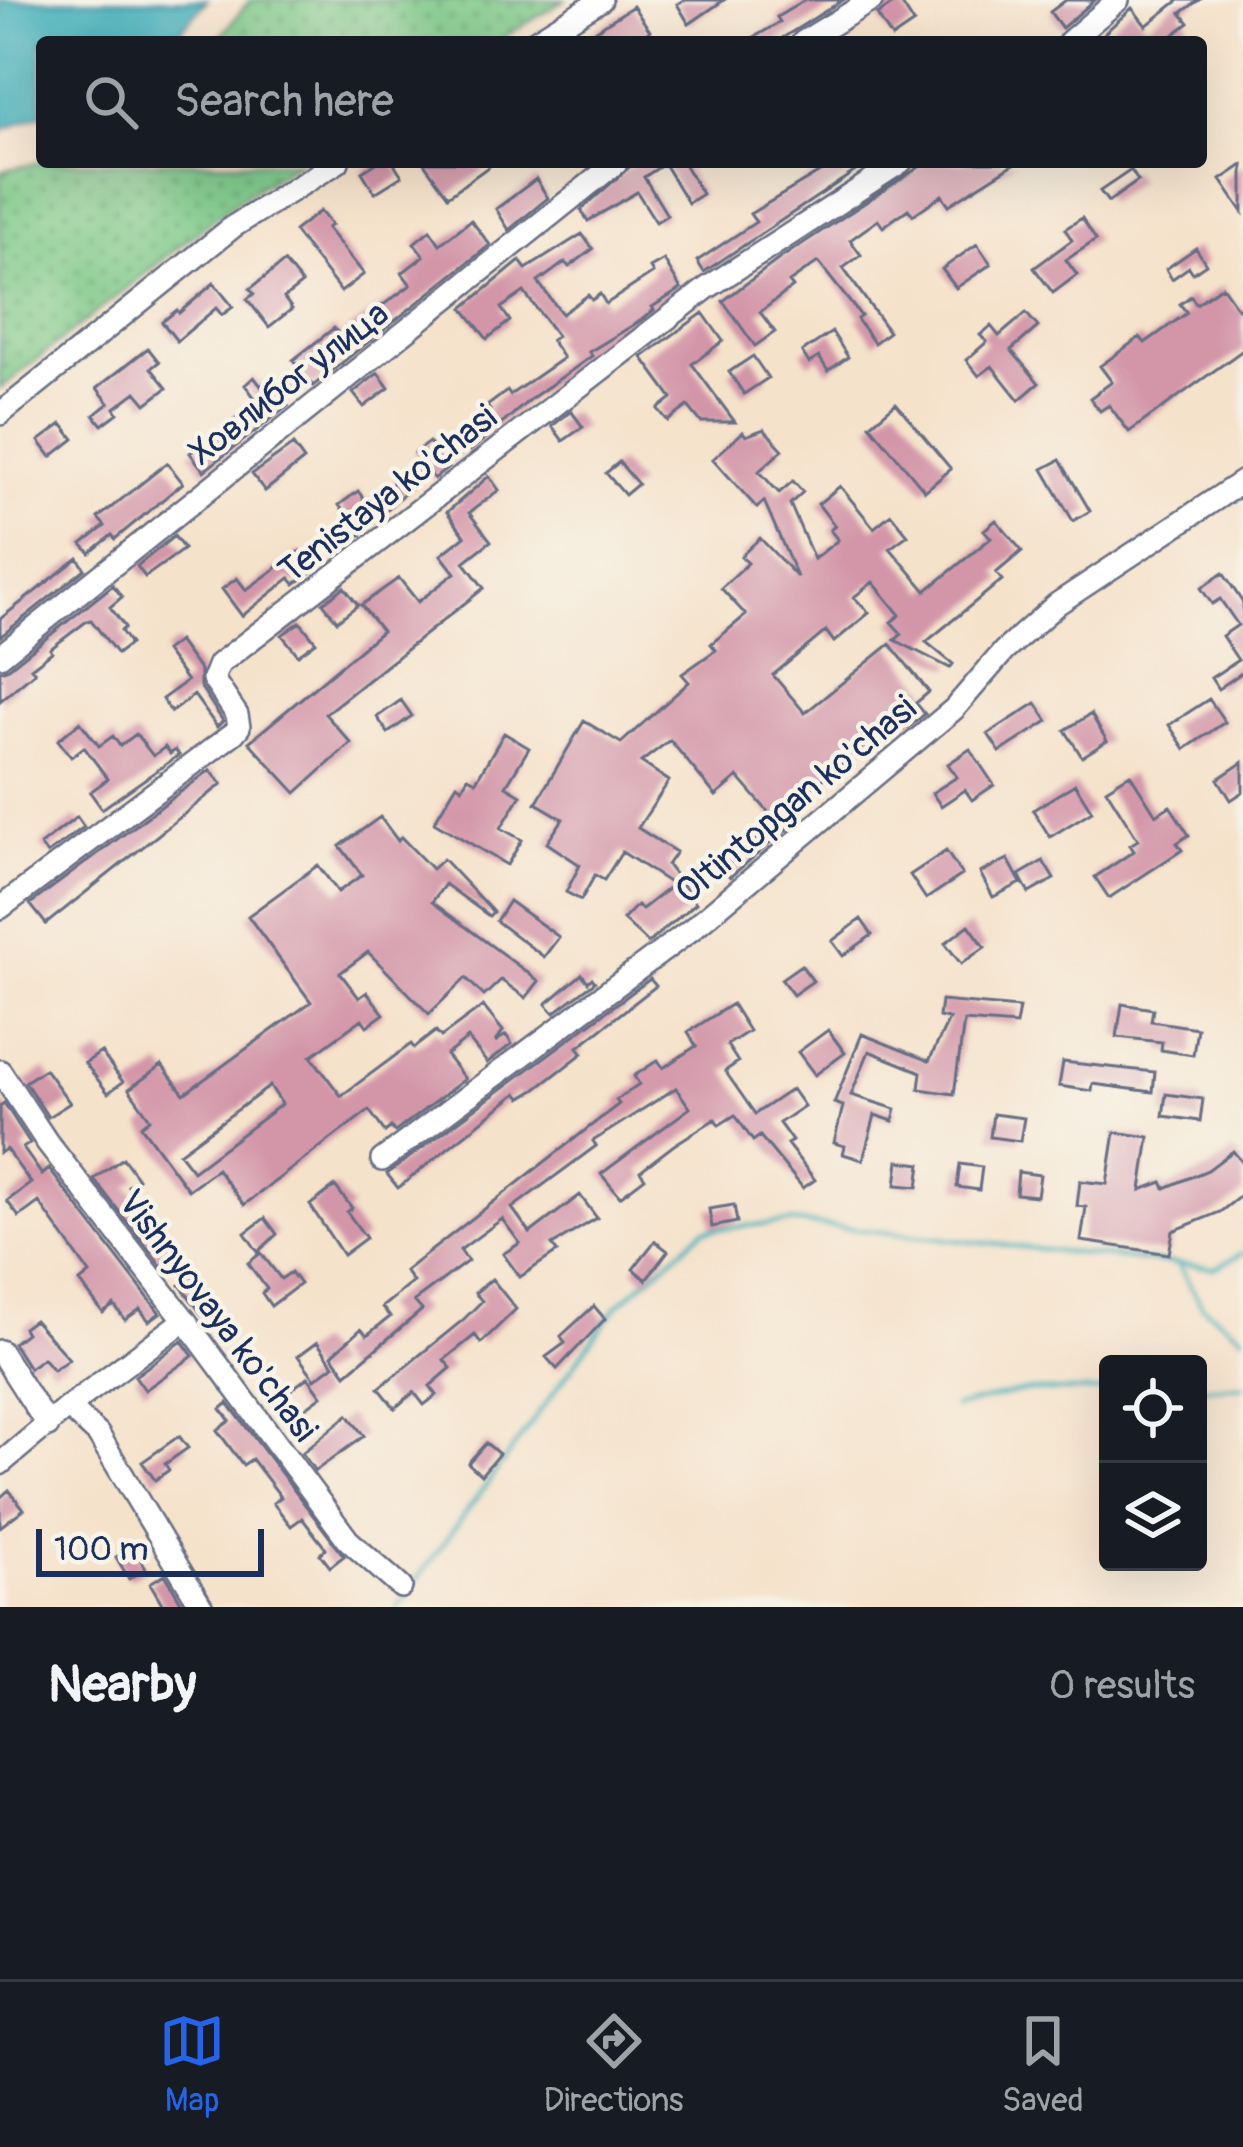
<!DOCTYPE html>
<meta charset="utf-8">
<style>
body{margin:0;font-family:Pangolin,sans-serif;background:#242831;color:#f1f3f6}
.controls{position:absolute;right:36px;bottom:36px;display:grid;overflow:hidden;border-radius:12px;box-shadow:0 12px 48px #0002}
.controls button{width:108px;height:108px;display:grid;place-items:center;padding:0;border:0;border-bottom:3px solid #363941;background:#171b24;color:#f1f3f6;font:60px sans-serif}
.scale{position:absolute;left:36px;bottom:30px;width:228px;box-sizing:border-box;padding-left:12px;border:6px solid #1b2f5e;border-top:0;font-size:33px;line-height:42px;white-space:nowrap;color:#1b2f5e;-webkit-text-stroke:9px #f7f3e8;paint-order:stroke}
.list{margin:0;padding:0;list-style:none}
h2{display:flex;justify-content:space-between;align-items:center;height:156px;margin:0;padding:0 48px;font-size:51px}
h2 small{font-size:39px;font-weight:400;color:#9ea1a6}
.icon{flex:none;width:66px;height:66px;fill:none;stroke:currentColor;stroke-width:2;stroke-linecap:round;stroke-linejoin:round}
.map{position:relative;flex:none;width:1243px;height:1607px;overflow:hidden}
.search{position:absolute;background:#171b24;box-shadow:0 12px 48px #0002;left:36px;right:36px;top:36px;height:132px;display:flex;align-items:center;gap:30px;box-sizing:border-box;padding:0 42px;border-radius:12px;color:#9ea1a6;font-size:45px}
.sheet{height:372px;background:#171b24}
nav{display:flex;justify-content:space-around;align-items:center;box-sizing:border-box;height:168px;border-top:3px solid #363941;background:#171b24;font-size:33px;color:#9ea1a6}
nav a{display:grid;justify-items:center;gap:6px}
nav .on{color:#2563eb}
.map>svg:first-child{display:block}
</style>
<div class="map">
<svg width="1243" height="1607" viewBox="0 0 1243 1607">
<defs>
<pattern id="grass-dots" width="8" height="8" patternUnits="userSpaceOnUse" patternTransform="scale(3)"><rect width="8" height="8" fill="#7cc887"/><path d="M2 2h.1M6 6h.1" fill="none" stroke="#65a372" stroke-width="1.8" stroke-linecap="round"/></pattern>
</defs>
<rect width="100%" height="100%" fill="#f7f3e8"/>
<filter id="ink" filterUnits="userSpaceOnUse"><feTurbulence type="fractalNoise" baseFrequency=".00833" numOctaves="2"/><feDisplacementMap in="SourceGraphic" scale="24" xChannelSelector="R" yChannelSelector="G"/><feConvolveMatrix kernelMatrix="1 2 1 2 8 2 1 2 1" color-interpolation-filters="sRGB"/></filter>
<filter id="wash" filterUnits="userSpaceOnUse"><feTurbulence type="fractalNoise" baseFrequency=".004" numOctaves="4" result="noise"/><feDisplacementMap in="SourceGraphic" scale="48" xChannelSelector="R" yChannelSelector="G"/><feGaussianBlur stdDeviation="2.7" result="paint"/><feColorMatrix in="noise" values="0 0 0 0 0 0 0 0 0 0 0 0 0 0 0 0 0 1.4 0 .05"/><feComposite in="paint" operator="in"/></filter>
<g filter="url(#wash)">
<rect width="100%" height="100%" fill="#f5e2cb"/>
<path fill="url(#grass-dots)" stroke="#4c7c72" stroke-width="3" d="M250,0H565L496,42H216Z
M42,162H300L239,199L0,389V171Z"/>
<path fill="#3eaeba" stroke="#2c6e8c" stroke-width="3" d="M0,0H207L171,42H42V114L0,131Z"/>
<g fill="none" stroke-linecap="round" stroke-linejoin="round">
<path stroke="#3eaeba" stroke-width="4.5" d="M1179,1266L1202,1306L1243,1336
M1198,1388L1243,1386
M954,1407L1024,1391H1108
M397,1607L617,1306L704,1230L790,1222L1215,1268L1243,1253"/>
</g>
<g id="blocks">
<path fill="#d396a9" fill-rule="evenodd" d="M684,0H724L689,24L677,4Z
M805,0H843L776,42H746L780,22L777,17Z
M899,0L914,23L892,38L877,15Z
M1066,0H1095L1062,28L1050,12Z
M1179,0H1199L1181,13L1189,23L1164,42H1095L1132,8L1146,26Z
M633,6L650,31L633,42H578Z
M378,162H393L402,176L375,193L362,172Z
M423,162H495L448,196Z
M635,162H683L702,194L688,203L664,164L644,177L667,215L656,222L637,192L588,221L581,210Z
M825,162H869L704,272L697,261L756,222L750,214L828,167Z
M927,162H1017L949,205L942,195L913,215L908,209L883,227L878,220L850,240L861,255L843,268L889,332L874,343L857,319L861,316L818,262L789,282L793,287L760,312L775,332L755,346L723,301L779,259Z
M1243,165V212L1221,180Z
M1131,170L1138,181L1108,202L1100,191Z
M536,179L548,198L509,230L496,209Z
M320,211L331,225L327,228L364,274L341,292L294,231Z
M1082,218L1096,240L1066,260L1077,275L1053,293L1034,268L1072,240L1065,229Z
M471,220L490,245L313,386L309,381L284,401L288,406L204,471L190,453L258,402L245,385L254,377L261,386L268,380L274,388L300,369L293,360L334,328L340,336L411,285L402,273L424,256L414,243L430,230L440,244Z
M582,234L593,249L569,267L565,262L538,282L562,314L588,295L592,300L600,294L606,304L653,273L650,268L664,260L681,289L652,307L654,310L640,321L589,352L592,356L532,398L470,451L468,448L446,464L448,468L434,479L430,474L401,496L361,535L339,505L358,491L367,503L421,462L414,453L429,442L438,454L490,410L487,406L507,391L510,395L563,358L551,340L557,336L524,292L501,308L510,321L487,339L463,308L520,261L526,269Z
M977,244L991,264L956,288L942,269Z
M1196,248L1206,264L1193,273L1189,267L1172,279L1166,269Z
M284,262L302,284L284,298L292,309L269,327L247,299L254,294L250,289Z
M214,283L233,307L222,315L216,308L177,341L162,322L177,310L179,313Z
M1222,286L1238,309L1243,305V350L1129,432L1109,405L1100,411L1090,398L1112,382L1100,366L1140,337L1145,343L1187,313L1180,304L1191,296L1196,304Z
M703,313L723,341L692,364L735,422H701L688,406L668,421L658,409L672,398L642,357Z
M1026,313L1038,327L1011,350L1039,383L1019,400L992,366L979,376L966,360L987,342L980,335L991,326L999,336Z
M832,332L848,357L828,371L819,357L809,363L802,352Z
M148,348L159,362L151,368L167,388L146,404L136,392L115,408L118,413L102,425L94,415L109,403L97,388Z
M753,356L768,378L744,394L729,372Z
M378,373L389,388L364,407L353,393Z
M896,403L951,469L925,491L870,425Z
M571,411L583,427L563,441L552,426Z
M62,424L74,439L51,457L39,441Z
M764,429L783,450L759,471L779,493L793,481L803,492L790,504L814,559L838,540L830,530L835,526L818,504L840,486L874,528L891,514L908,535L890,548L926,591L991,538L984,530L996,520L1022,551L996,573L1002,580L926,642L953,664L950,668L895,640L902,634L891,622L900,615L873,582L854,597L869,613L834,642L826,631L773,675L805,713L890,644L929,692L916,703L925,714L909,727L900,716L788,808L798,820L730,877L723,869L777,822L738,777L716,796L670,740L641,762L669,781L638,828L676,852L667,865L696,903L648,943L623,920L637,905L642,909L673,885L622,852L604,880L595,875L581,900L566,892L580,865L547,843L563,819L536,803L584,721L621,743L689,682L682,674L716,650L711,644L746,615L721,588L748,563L741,556L760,538L797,577L764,501L757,508L713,459L743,432L746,436Z
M293,445L304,460L265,491L252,474Z
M1060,460L1090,511L1073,521L1043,469Z
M619,462L638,484L625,495L606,473Z
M167,463L183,483L115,539L112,535L90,553L82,544L105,526L98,518Z
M489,476L499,490L469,513L491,541L464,562L484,588L325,714L351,743L296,793L249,742L382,631L361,605L399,578L418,602L455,573L441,555L465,536L447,512Z
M174,536L184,549L145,577L137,566Z
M300,551L314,570L295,584L290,578L242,616L222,589L237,578L246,590Z
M78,558L85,569L0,637V619Z
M1223,573L1243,603V672L1218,689L1211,678L1238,660L1222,636L1238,625L1220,599L1212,604L1201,588Z
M113,585L122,597L110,607L125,627L121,631L130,644L117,654L91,620L87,621L50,649L52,652L31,668L35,672L0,701V671L9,668Z
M344,587L358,605L337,621L323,603Z
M300,622L316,642L298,655L282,635Z
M178,641L200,671V686L223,721L217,727L194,695L171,712L162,699L187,681L165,651Z
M1209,699L1225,722L1185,749L1169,725Z
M401,700L412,716L388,733L377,717Z
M1036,703L1048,721L1000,752L988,734Z
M1091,714L1107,741L1082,757L1065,730Z
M80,722L99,746L113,736L120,746L136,734L153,756L165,747L170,754L175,750L179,755L102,809L90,792L108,779L84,747L71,757L58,740Z
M504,733L529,748L506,786L521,795L501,828L522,840L507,865L434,822L457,784L462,788L468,777L476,781Z
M970,749L994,785L972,800L965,790L941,806L932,793L957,777L948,764Z
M1243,762V792L1231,800L1218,779Z
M210,770L222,784L46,924L30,904Z
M1130,774L1156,815L1170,806L1189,835L1177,843L1182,850L1109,898L1095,877L1134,851L1130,845L1138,840L1106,789Z
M1075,784L1092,811L1050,837L1033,810Z
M77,817L84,827L47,854L40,845Z
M380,817L398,841L401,837L432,869L443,859L493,912L489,916L445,884L432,902L539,981L526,998L501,980L484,996L466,978L429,1014L368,952L340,973L359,998L367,992L384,1014L367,1026L362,1019L311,1056L341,1096L411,1044L414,1048L436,1031L441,1037L483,1006L503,1031L495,1042L506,1035L512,1044L487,1063L468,1038L446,1055L465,1079L395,1132L391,1127L385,1132L369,1110L244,1205L217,1169L188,1190L141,1126L150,1119L129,1089L162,1065L184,1094L311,1002L248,916L318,865L338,892L362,875L340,846ZM270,1086L282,1104L193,1171L179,1153Z
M946,851L962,875L926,899L910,875Z
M1008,859L1021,883L993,897L980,873Z
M1043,861L1054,879L1029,893L1019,875Z
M509,901L559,937L544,957L496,921Z
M861,919L872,935L843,956L832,941Z
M969,925L985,947L961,964L945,943Z
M801,965L813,981L793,995L781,979Z
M582,974L588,982L592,978L595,982L554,1013L546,1004Z
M650,979L656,986L578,1047L583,1053L535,1090L521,1098L517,1093L398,1188L387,1174Z
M941,1001L1019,1008L1016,1025L964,1021L954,1094L919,1089L921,1072L869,1051L851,1095L896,1109L893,1121L875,1115L863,1160L843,1154L845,1146L834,1143L843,1106L834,1103L862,1034L929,1061L949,1019L939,1017Z
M732,1004L749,1031L727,1045L738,1062L725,1071L755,1114L792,1089L804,1106L779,1123L792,1141L787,1144L815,1180L803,1188L760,1136L753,1141L735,1115L719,1125L715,1119L674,1145L640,1171L645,1178L620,1197L601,1174L690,1108L676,1088L593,1141L596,1146L512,1208L530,1233L580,1195L597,1218L552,1245L557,1252L520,1277L503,1254L520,1243L502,1219L460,1250L468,1261L414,1301L422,1310L346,1374L332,1355L361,1329L367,1335L390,1317L382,1307L413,1282L405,1271L619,1104L616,1100L639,1084L634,1076L658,1060L663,1068L696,1046L688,1032Z
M1122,1004L1153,1009L1151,1021L1197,1028L1193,1055L1161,1050L1162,1042L1117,1037Z
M828,1030L845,1053L815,1075L798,1052Z
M101,1052L123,1082L108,1093L85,1063Z
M1063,1062L1155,1072L1153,1092L1093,1084L1092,1091L1059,1086Z
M45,1069L70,1103L48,1117L25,1082Z
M1166,1094L1203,1099L1200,1121L1163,1116Z
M4,1103L30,1143L23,1148L42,1175L49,1169L160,1313L149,1321L140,1309L125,1320L114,1305L103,1313L80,1282L90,1274L39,1202L19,1217L7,1201L31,1183L6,1149L0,1153V1106Z
M993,1114L1024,1118L1020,1141L990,1137Z
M1115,1132L1149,1137L1141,1190L1162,1182L1165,1188L1208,1170L1233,1151L1243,1163V1194L1220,1212L1173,1231L1169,1254L1081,1241L1086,1207L1077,1206L1080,1181L1107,1184Z
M123,1158L138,1179L128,1186L182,1253L163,1268L94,1179Z
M899,1161L921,1164L918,1187L896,1185Z
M960,1164L982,1167L979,1190L957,1187Z
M1018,1172L1040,1175L1037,1196L1016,1194Z
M335,1186L352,1208L347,1212L366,1238L343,1255L310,1205Z
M734,1205L737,1222L712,1227L709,1209Z
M265,1218L277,1234L258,1252L245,1233Z
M655,1241L668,1251L646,1280L633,1269Z
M261,1253L281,1279L291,1272L300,1284L271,1306L262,1293L267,1289L248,1263Z
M193,1275L218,1311L206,1320L180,1285Z
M492,1279L516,1309L481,1343L475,1335L444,1360L451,1368L430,1386L437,1395L424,1405L414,1392L395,1408L379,1388L463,1320L482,1301L475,1293Z
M594,1306L605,1319L557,1369L546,1357L565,1343L561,1336Z
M34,1320L69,1359L53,1370L43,1358L29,1368L13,1343L26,1333L23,1328Z
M182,1341L193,1356L145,1390L135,1376Z
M317,1342L334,1365L315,1379L298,1356Z
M308,1377L322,1396L299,1413L285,1394Z
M228,1403L344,1556L330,1567L320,1554L326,1549L302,1518L291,1526L273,1503L281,1497L252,1459L243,1465L217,1430L230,1421L221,1409Z
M348,1415L364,1436L315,1471L302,1453Z
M179,1436L188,1448L165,1464L169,1470L155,1480L142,1462Z
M486,1443L499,1454L481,1475L468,1463Z
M9,1490L24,1509L0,1527V1498Z
M133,1547L146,1569L129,1579L116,1557Z
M165,1574L184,1607H164L150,1583Z"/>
</g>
</g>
<g filter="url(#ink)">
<use href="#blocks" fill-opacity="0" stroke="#676e84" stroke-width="3"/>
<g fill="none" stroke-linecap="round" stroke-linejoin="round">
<defs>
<path id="minor" d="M533,42L601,0
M803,42L872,0
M1069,42L1118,0
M0,414L234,226L338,162
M0,656L617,162
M0,908L234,733L239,727L237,715L213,679L219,664L707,288L901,162
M0,1071L47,1142L185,1320L348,1540L401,1587
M382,1160L692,929L954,709L1004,651L1057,604L1243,481
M0,1351L48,1426
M68,1407L98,1434L202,1607
M0,1464L68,1407L185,1320"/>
</defs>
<use href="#minor" stroke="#676e84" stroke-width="26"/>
<use href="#minor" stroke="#fff" stroke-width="21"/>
</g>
</g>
<g text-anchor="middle" stroke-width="9" stroke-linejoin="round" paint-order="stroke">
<g font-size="36" fill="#1b2f5e" stroke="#f7f3e8">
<text transform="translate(288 382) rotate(-38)" y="13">Ховлибог улица</text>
<text transform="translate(387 493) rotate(-38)" y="13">Tenistaya ko'chasi</text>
<text transform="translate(795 799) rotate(-40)" y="13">Oltintopgan ko'chasi</text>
<text transform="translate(219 1315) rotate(53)" y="13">Vishnyovaya ko'chasi</text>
</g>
</g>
</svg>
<div class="controls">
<button><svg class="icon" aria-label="locate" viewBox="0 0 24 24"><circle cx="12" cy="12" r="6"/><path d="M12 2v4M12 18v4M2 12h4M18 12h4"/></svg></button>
<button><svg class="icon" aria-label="layers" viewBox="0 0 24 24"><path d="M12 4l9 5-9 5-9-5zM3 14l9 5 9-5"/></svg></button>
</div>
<div class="scale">100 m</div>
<div class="search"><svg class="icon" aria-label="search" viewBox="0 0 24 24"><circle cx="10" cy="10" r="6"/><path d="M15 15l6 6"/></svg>Search here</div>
</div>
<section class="sheet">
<h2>Nearby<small>0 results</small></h2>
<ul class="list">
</ul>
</section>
<nav>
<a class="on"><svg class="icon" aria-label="map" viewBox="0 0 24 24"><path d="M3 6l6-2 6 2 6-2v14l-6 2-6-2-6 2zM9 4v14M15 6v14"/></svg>Map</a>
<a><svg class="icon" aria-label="directions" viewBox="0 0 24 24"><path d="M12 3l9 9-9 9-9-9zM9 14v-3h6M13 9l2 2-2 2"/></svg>Directions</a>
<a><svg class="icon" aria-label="saved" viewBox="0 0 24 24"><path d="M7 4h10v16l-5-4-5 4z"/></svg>Saved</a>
</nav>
